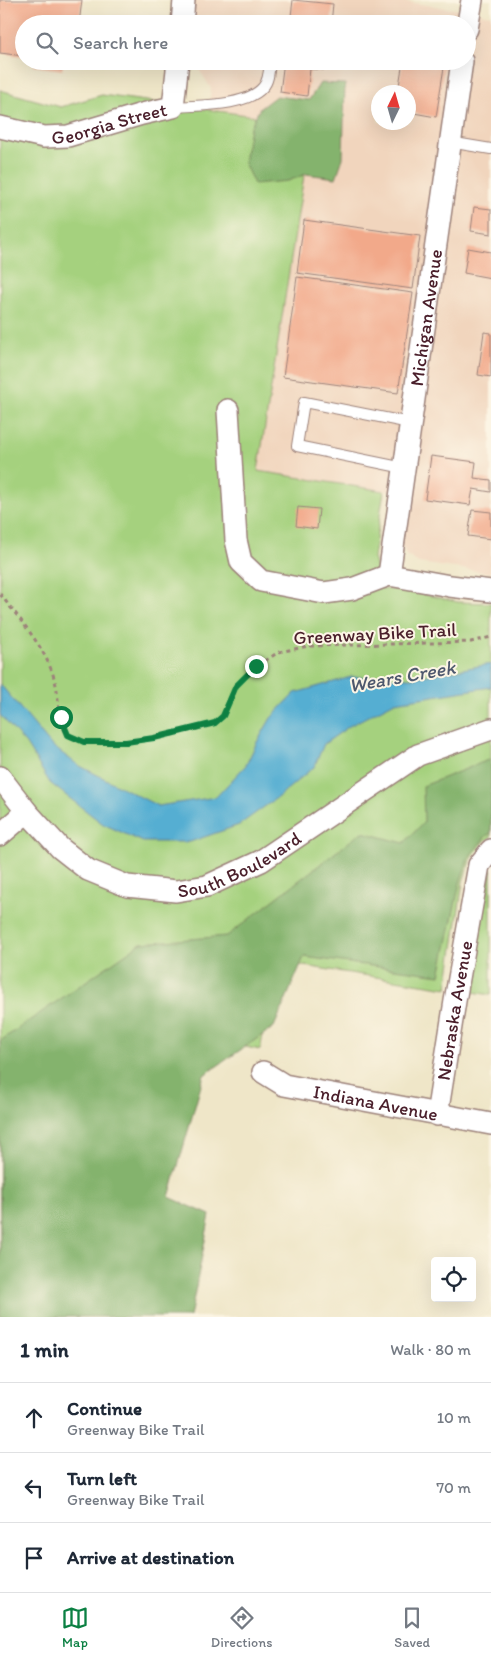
<!DOCTYPE html>
<meta charset="utf-8">
<style>
body{margin:0;font-family:Itim,sans-serif;background:#f2f2f3;color:#1f2937}
.controls{position:absolute;right:15px;bottom:15px;display:grid;overflow:hidden;border-radius:5px;box-shadow:0 5px 20px #0002}
.controls button{width:45px;height:45px;display:grid;place-items:center;padding:0;border:0;border-bottom:1px solid #e0e1e3;background:#fff;color:#1f2937;font:25px sans-serif}
.compass{position:absolute;left:371px;top:85px;width:45px;height:45px;border-radius:50%;background:#fff;box-shadow:0 5px 20px #0002;rotate:5deg}
.stop{position:absolute;width:15px;height:15px;margin:-11px;border:4px solid #0b8043;border-radius:50%;background:#fff}
.stop.end{background:#0b8043;border-color:#fff;box-shadow:0 1px 5px #0008}
.list{margin:0;padding:0;list-style:none}
h2{display:flex;justify-content:space-between;align-items:center;height:65px;margin:0;padding:0 20px;font-size:21px}
h2 small{font-size:16px;font-weight:400;color:#747a83}
.list li{display:grid;grid-template-columns:32px 1fr auto;gap:15px;align-items:center;box-sizing:border-box;height:70px;padding:0 20px;border-top:1px solid #e0e1e3}
.list b{display:block;font-size:19px;white-space:nowrap}
.list p{margin:0;font-size:16px;white-space:nowrap;color:#747a83}
.list em{font-size:16px;font-style:normal;color:#747a83}
.icon{flex:none;width:28px;height:28px;fill:none;stroke:currentColor;stroke-width:2;stroke-linecap:round;stroke-linejoin:round}
.map{position:relative;flex:none;width:491px;height:1317px;overflow:hidden}
.search{position:absolute;background:#fff;box-shadow:0 5px 20px #0002;left:15px;right:15px;top:15px;height:55px;display:flex;align-items:center;gap:12px;box-sizing:border-box;padding:0 18px;border-radius:28px;color:#747a83;font-size:19px}
.sheet{height:275px;background:#fff}
nav{display:flex;justify-content:space-around;align-items:center;box-sizing:border-box;height:70px;border-top:1px solid #e0e1e3;background:#fff;font-size:14px;color:#747a83}
nav a{display:grid;justify-items:center;gap:2px}
nav .on{color:#0b8043}
.map>svg:first-child{display:block}
</style>
<div class="map">
<svg width="491" height="1317" viewBox="0 0 491 1317">
<rect width="100%" height="100%" fill="#fcf5e5"/>
<filter id="ink" filterUnits="userSpaceOnUse"><feTurbulence type="fractalNoise" baseFrequency=".02" numOctaves="2"/><feDisplacementMap in="SourceGraphic" scale="10" xChannelSelector="R" yChannelSelector="G"/><feConvolveMatrix kernelMatrix="1 2 1 2 8 2 1 2 1" color-interpolation-filters="sRGB"/></filter>
<filter id="wash" filterUnits="userSpaceOnUse"><feTurbulence type="fractalNoise" baseFrequency=".0096" numOctaves="4" result="noise"/><feDisplacementMap in="SourceGraphic" scale="20" xChannelSelector="R" yChannelSelector="G"/><feGaussianBlur stdDeviation="1.12" result="paint"/><feColorMatrix in="noise" values="0 0 0 0 0 0 0 0 0 0 0 0 0 0 0 0 0 1.4 0 .05"/><feComposite in="paint" operator="in"/></filter>
<g filter="url(#wash)">
<rect width="100%" height="100%" fill="#efe6c8"/>
<path fill="#f1d5bd" fill-rule="evenodd" d="M195,0H395L491,15V573L419,563L406,555L401,544L408,494L258,471L312,124L208,110L211,88L196,65L195,61H467V24H193ZM378,92H408V122H378Z"/>
<path fill="#a5d17e" stroke="#787854" d="M0,90L61,107L102,95L312,124L258,471L384,491L373,558L383,589L404,590L458,602L491,603V837L486,840L471,858L463,881L447,988L278,962L260,1050L199,1037L58,1317H0Z
M491,868V995L467,991Z"/>
<path fill="#84b36d" stroke="#67694c" d="M320,83L345,84L343,158L336,178L306,174L288,181L254,184L244,163L250,127L260,108L276,96L309,100Z
M491,759V833L486,836L469,857L460,882L440,975L304,957L274,1027L204,1075L169,1197L210,1215L190,1317H0V1041L141,943L227,936L362,832L404,843L424,822L423,786Z"/>
<path fill="#55aed2" stroke="#50667e" d="M491,664V687L395,702L351,725L324,744L314,767L278,797L239,825L190,842H143L103,824L50,783L26,744L0,715V684L51,745L78,765L158,806L216,797L246,765L257,742L271,718L295,693L351,677L411,678Z"/>
<g id="blocks">
<path fill="#f2a98a" d="M0,0H82L79,24H24V56L0,53Z
M293,0L333,4L331,24H290Z
M34,61H64L62,70L34,66Z
M284,61H325L324,70L310,69L307,96L280,92Z
M403,61H445L436,117L408,112V92H398Z
M474,207L491,209V234L471,231Z
M304,220L420,236L413,289L297,273Z
M468,248L491,252V278L464,273Z
M297,277L413,293L398,393L283,377Z
M484,332L491,333V377L478,375Z
M431,456L476,462L474,478L491,480V492L473,489L470,505L425,499Z
M298,507L319,509L317,529L296,526Z
M472,510L491,512V539L468,536Z"/>
</g>
</g>
<g filter="url(#ink)">
<use href="#blocks" fill-opacity="0" stroke="#9c827a" stroke-width="1"/>
<g fill="none" stroke-linecap="round" stroke-linejoin="round">
<defs>
<path id="lane" d="M173,107C197,105 247,107 263,87C269,81 269,70 270,61
M449,142L491,149
M404,468L297,446L304,402L410,423"/>
<g id="street">
<path d="M182,24L184,0"/>
<path d="M467,29L472,0"/>
<path id="s1" d="M0,127L44,137L68,136L142,114L173,107L178,61"/>
<path d="M228,410L236,540L241,562L261,581L324,593L352,589L389,575L450,586L491,591"/>
<path id="s2" d="M389,575L462,61"/>
<path id="s3" d="M0,777L27,812L60,848L88,870L127,886L176,891L207,886L261,861L418,755L491,729"/>
<path d="M0,835L27,812"/>
<path id="s4" d="M263,1072L284,1085L491,1124"/>
<path id="s5" d="M437,1115L455,1001L479,865L491,850"/>
</g>
</defs>
<use href="#lane" stroke="#9c827a" stroke-width="12"/>
<use href="#street" stroke="#9c827a" stroke-width="24"/>
<path stroke="#9c827a" stroke-width="3" stroke-dasharray="4 4" stroke-linecap="butt" d="M0,594C21,621 46,648 55,681C60,697 56,719 67,733C85,756 190,732 215,723L223,716L236,686L256,666L279,652L309,646L471,642L491,637"/>
<use href="#lane" stroke="#fff" stroke-width="10"/>
<use href="#street" stroke="#fff" stroke-width="21"/>
</g>
</g>
<g fill="none" stroke-linecap="round" stroke-linejoin="round" filter="url(#ink)">
<path stroke="#0b8043" stroke-width="6" d="M61,717L68,735L84,742H126L154,738L215,723L223,716L236,686L256,666"/>
</g>
<g text-anchor="middle" stroke-width="4" stroke-linejoin="round" paint-order="stroke">
<g font-size="19" fill="#4a1f2b" stroke="#fcf5e5">
<text dy="7" stroke="none"><textPath href="#s1" startOffset="112">Georgia Street</textPath></text>
<text dy="7" stroke="none"><textPath href="#s2" startOffset="260">Michigan Avenue</textPath></text>
<text transform="translate(375 633) rotate(-3)" y="7">Greenway Bike Trail</text>
<text dy="7" stroke="none"><textPath href="#s3" startOffset="289">South Boulevard</textPath></text>
<text dy="7" stroke="none"><textPath href="#s5" startOffset="106">Nebraska Avenue</textPath></text>
<text dy="7" stroke="none"><textPath href="#s4" startOffset="118">Indiana Avenue</textPath></text>
</g>
<g font-size="20" font-style="italic" fill="#4e586e" stroke="#fcf5e5">
<text transform="translate(402 676) rotate(-10)" y="7">Wears Creek</text>
</g>
</g>
</svg>
<div class="controls">
<button><svg class="icon" aria-label="locate" viewBox="0 0 24 24"><circle cx="12" cy="12" r="6"/><path d="M12 2v4M12 18v4M2 12h4M18 12h4"/></svg></button>
</div>
<svg class="compass" viewBox="-18 -18 36 36"><path d="M0-13l5 13h-10z" fill="#e53935"/><path d="M0 13l5-13h-10z" fill="#747a83"/></svg>
<div class="stop" style="left:61px;top:717px"></div>
<div class="stop end" style="left:256px;top:666px"></div>
<div class="search"><svg class="icon" aria-label="search" viewBox="0 0 24 24"><circle cx="10" cy="10" r="6"/><path d="M15 15l6 6"/></svg>Search here</div>
</div>
<section class="sheet">
<h2>1 min<small>Walk · 80 m</small></h2>
<ul class="list">
<li><svg class="icon" aria-label="ahead" viewBox="0 0 24 24"><path d="M12 20V5M6 11l6-6 6 6"/></svg><div><b>Continue</b><p>Greenway Bike Trail</p></div><em>10 m</em></li>
<li><svg class="icon" aria-label="left" viewBox="0 0 24 24"><path d="M17 20v-9H6M10 6l-5 5 5 5"/></svg><div><b>Turn left</b><p>Greenway Bike Trail</p></div><em>70 m</em></li>
<li><svg class="icon" aria-label="arrive" viewBox="0 0 24 24"><path d="M6 21V4h12l-3 4 3 4H6"/></svg><div><b>Arrive at destination</b></div></li>
</ul>
</section>
<nav>
<a class="on"><svg class="icon" aria-label="map" viewBox="0 0 24 24"><path d="M3 6l6-2 6 2 6-2v14l-6 2-6-2-6 2zM9 4v14M15 6v14"/></svg>Map</a>
<a><svg class="icon" aria-label="directions" viewBox="0 0 24 24"><path d="M12 3l9 9-9 9-9-9zM9 14v-3h6M13 9l2 2-2 2"/></svg>Directions</a>
<a><svg class="icon" aria-label="saved" viewBox="0 0 24 24"><path d="M7 4h10v16l-5-4-5 4z"/></svg>Saved</a>
</nav>
